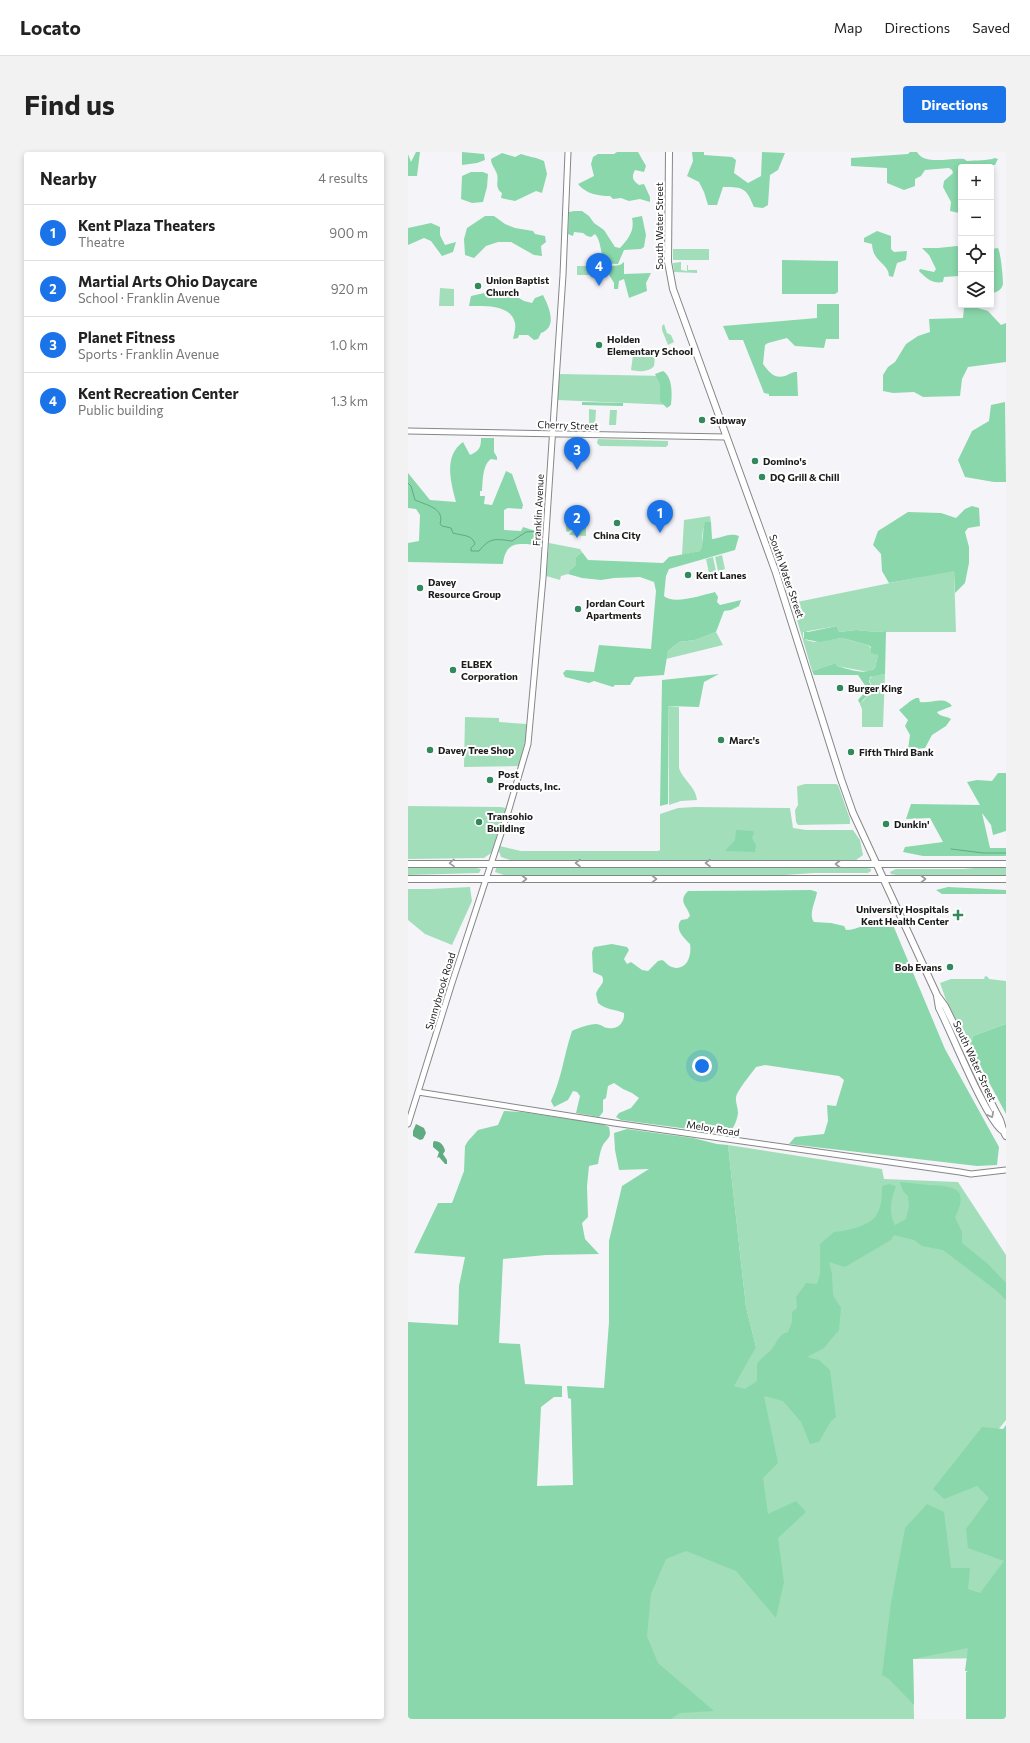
<!DOCTYPE html>
<meta charset="utf-8">
<style>
body{margin:0;font-family:Commissioner,sans-serif;background:#f2f2f2;color:#222}
.controls{position:absolute;right:12px;top:12px;display:grid;overflow:hidden;border-radius:4px;box-shadow:0 2px 6px #0003}
.controls button{width:36px;height:36px;display:grid;place-items:center;padding:0;border:0;border-bottom:1px solid #e0e0e0;background:#fff;color:#222;font:20px sans-serif}
.you{position:absolute;left:294px;top:914px;width:14px;height:14px;margin:-10px;border:3px solid #fff;border-radius:50%;background:#1a73e8;box-shadow:0 0 0 6px #1a73e833}
.badge{display:grid;place-items:center;width:26px;height:26px;border-radius:50%;background:#1a73e8;color:#fff;font-size:13px;font-weight:700}
.pin{position:absolute;translate:-50% -33px;filter:drop-shadow(0 1px 2px #0008)}
.pin::after{content:'';position:absolute;top:21px;width:14px;height:12px;background:inherit;clip-path:polygon(0 0,100% 0,50% 100%)}
.list{margin:0;padding:0;list-style:none}
h2{display:flex;justify-content:space-between;align-items:center;height:52px;margin:0;padding:0 16px;font-size:17px}
h2 small{font-size:13px;font-weight:400;color:#767676}
.list li{display:grid;grid-template-columns:26px 1fr auto;gap:12px;align-items:center;box-sizing:border-box;height:56px;padding:0 16px;border-top:1px solid #e0e0e0}
.list b{display:block;font-size:15px;white-space:nowrap}
.list p{margin:0;font-size:13px;white-space:nowrap;color:#767676}
.list em{font-size:13px;font-style:normal;color:#767676}
.icon{flex:none;width:22px;height:22px;fill:none;stroke:currentColor;stroke-width:2;stroke-linecap:round;stroke-linejoin:round}
.map{position:relative;flex:none;width:598px;height:1567px;overflow:hidden;border-radius:4px}
header{display:flex;align-items:center;gap:24px;box-sizing:border-box;height:56px;padding:0 20px;background:#fff;border-bottom:1px solid #e0e0e0}
header strong{font-size:19px}
nav{display:flex;gap:22px;margin-inline-start:auto;font-size:14px}
.intro{display:flex;align-items:center;justify-content:space-between;box-sizing:border-box;height:96px;padding:0 24px}
h1{margin:0;font-size:28px}
.button{padding:10px 18px;border-radius:4px;background:#1a73e8;color:#fff;font-size:14px;font-weight:700}
main{display:flex;gap:24px;padding:0 24px}
aside{flex:1;background:#fff;border-radius:4px;box-shadow:0 2px 6px #0003}
.map>svg:first-child{display:block}
</style>
<header>
<strong>Locato</strong>
<nav><a>Map</a><a>Directions</a><a>Saved</a></nav>
</header>
<div class="intro"><h1>Find us</h1><a class="button">Directions</a></div>
<main>
<aside>
<h2>Nearby<small>4 results</small></h2>
<ul class="list">
<li><span class="badge">1</span><div><b>Kent Plaza Theaters</b><p>Theatre</p></div><em>900 m</em></li>
<li><span class="badge">2</span><div><b>Martial Arts Ohio Daycare</b><p>School · Franklin Avenue</p></div><em>920 m</em></li>
<li><span class="badge">3</span><div><b>Planet Fitness</b><p>Sports · Franklin Avenue</p></div><em>1.0 km</em></li>
<li><span class="badge">4</span><div><b>Kent Recreation Center</b><p>Public building</p></div><em>1.3 km</em></li>
</ul>
</aside>
<div class="map">
<svg width="598" height="1567" viewBox="0 0 598 1567">
<rect width="100%" height="100%" fill="#f5f5f9"/>
<path fill="#a3debb" d="M265,97H301V108H265Z
M273,110V118L279,119V113H280V118H289V121L266,120L265,111Z
M169,114H182L181,123H169Z
M32,136L46,137V154H31Z
M256,172L259,181L263,183L266,190L260,193L254,178V174Z
M225,203H245L247,205L246,214C242,220 230,220 223,218Z
M151,222L259,224L263,253L149,248Z
M181,257L188,258L187,273H181Z
M202,258H209L208,273H201Z
M190,287L260,289V293L258,295L196,294H192L189,291Z
M302,364L303,370L299,369C291,382 297,388 292,399L274,403L276,368Z
M158,368H177L160,380L158,379Z
M178,370V384L161,383L162,381Z
M141,391L172,397L174,400L168,405V413L161,419L160,422L153,424L152,428L138,424Z
M314,403L317,417L310,419L307,405Z
M305,405L308,419L301,421L298,407Z
M546,418L548,480H478V479L469,480L448,478L431,480L429,474L395,480V485L398,488L406,490L434,486L460,493L470,503L467,516L460,520L429,514L428,511L404,519L384,451Z
M308,480L315,493L258,507L260,499L271,490L287,488Z
M477,522L475,575H454V557L451,550L455,549L465,538L461,527L465,524Z
M260,554L271,555V616C275,628 288,635 289,648L273,649L261,653Z
M57,565L91,566V570L119,572L118,585L111,614L56,615Z
M397,632H428L430,633L442,667V672L390,673L388,670L387,658L390,653L389,635L390,634Z
M0,654L93,655L98,656L83,701L76,706L0,707Z
M287,655L382,656L385,676L398,678H445L452,688L455,703L448,708H102L93,705L91,699L92,694L113,699H250L252,698V662L270,656Z
M0,714H58L73,717L71,721L0,723Z
M160,714H453L463,717V719L460,721H406L362,724L114,723H96L87,720L88,716Z
M578,715H598V724H494L483,722L482,720L488,717H555Z
M62,735L64,749L44,793L17,782L0,768V737H22Z
M577,824L580,825L581,827L598,829V872L565,884L562,895L538,848L532,831L543,827H576Z
M320,993L474,1017L476,1027L550,1030L598,1103V1268L590,1278L596,1409L592,1506L505,1507L506,1567H201V1236L348,1195L338,1155Z"/>
<path fill="#8ad7ab" d="M8,0H12L9,24H0V2L3,10Z
M54,0L76,2L77,8L69,11L54,13Z
M209,0H230L238,14L236,20L227,18C223,26 225,28 231,33L236,32L242,45V50L232,47L221,49L213,46L205,47L202,44C190,44 178,42 170,32L186,24L183,12L185,5L190,2H206Z
M284,0H296V3L324,5L328,8L326,21L340,31L353,24L354,0L377,1L370,18L362,23L360,53L355,56L346,55C338,36 336,35 315,35L309,53H300L296,40L291,30L279,24L285,9Z
M502,0H509C517,14 543,5 556,7L559,9C568,8 579,9 587,6L590,7L587,13H578V15H553V59L551,61L542,59L543,50L535,35L536,29L545,21L544,18L541,16L517,18L513,24L507,27V34L496,38L479,31V16L443,14V6L500,2Z
M94,1L107,5L113,2C121,5 128,5 136,9L139,22L134,41L128,39L107,49L93,46L94,41C86,35 91,29 89,22C87,16 83,13 83,7Z
M63,20H75L80,22L79,35L75,50L64,51L53,47L54,24Z
M166,59H174L181,64L186,71L196,78L207,95L212,96C220,87 227,79 224,66L234,64L238,83L236,95L233,97L216,98L210,112C188,113 197,94 187,82L183,85L179,84L175,81L166,80L165,84L160,82L161,60Z
M77,64H86L97,72L107,76L125,79L127,82L137,84L138,90L133,94L134,104L126,103L103,90H90L78,94L66,106L57,103L56,87L59,76Z
M23,71L32,75V83L37,93L48,90L45,100L34,104L23,89L16,86L0,93V76Z
M469,79L483,84V97L486,100L499,99L498,108L489,111L485,125L481,124C480,110 465,111 464,92L456,90V86Z
M549,94L553,95L552,124L536,125L535,130C524,132 518,126 511,119L512,117L526,120L528,117L521,103L514,96H530Z
M590,96C593,102 595,125 595,132C594,138 588,141 583,141V97Z
M374,108L430,109V140L427,142H374Z
M216,110V122L243,121L238,131L239,139L221,146L216,127L211,129L210,137H206V131L200,121L204,114L212,113Z
M85,139L106,143L116,149L124,151L127,146L135,143C141,155 150,175 133,181L130,187L126,188L120,183H111L110,186L105,187C106,182 108,176 107,171C103,152 76,154 61,154L63,144Z
M409,152H431V187H418L416,196L387,194L379,186L360,191L357,193L355,212C361,220 366,227 377,224C382,222 384,220 389,220L390,244H361V242L356,241L335,188H321L315,174L409,166Z
M563,154L580,159L593,173L598,171V210L560,215L554,227L552,244L515,245L506,240L485,241L475,239V223L480,215L487,210L498,192L510,184L522,180L521,167L555,166L556,156Z
M255,219C265,225 264,243 263,253L259,256L252,249V232L247,222Z
M174,250L215,251V254L174,253Z
M597,250L598,330H586L557,325L550,308L564,279L581,269L583,253Z
M73,286H86V300L89,305V308L83,307C74,313 75,330 74,339H72V344H77L76,352L84,353L98,319L104,322L115,353L114,357L100,356L96,358V378L113,379L115,375L134,381L132,393C112,392 98,387 95,412L0,410V391L11,389L12,363L8,357L0,356V321L22,348L48,350C43,331 35,304 55,290L62,303C71,299 73,296 73,286Z
M564,354L571,356L572,374L560,376L557,380L561,395V411L557,431L547,441L546,419L481,431L474,419L473,402L465,393L470,379L500,360L533,361L548,366L557,357Z
M299,369L303,370L304,387C313,386 322,380 331,384L327,398L261,417L258,424L256,444C265,453 295,443 307,440L310,445L309,450L312,453L333,448L331,454L323,458L316,459L308,480L287,488L271,490L260,499L256,523L227,525L222,533H207L205,535L186,529L181,531L157,525L155,521L158,518L186,520L191,493L243,497L248,439L246,430L232,425L206,426L193,428L174,426L160,422L161,419L168,413V405L174,400L180,408L255,411L261,405L292,399C296,390 294,380 297,370Z
M429,474L431,480L448,478L469,480L478,479L477,522L462,525L461,529L465,538L453,550H451L450,548L457,540L458,535L450,523H406L404,519L428,511L429,514C441,517 457,524 467,516L470,503L463,501V495L460,493L434,486L411,490L396,487V479L400,480Z
M311,522L296,530L291,555L260,554V652L252,654L254,528Z
M508,546H511L512,550C523,552 536,543 544,554L529,560C531,565 539,564 543,567L538,574L524,583L517,596L508,597L502,603L500,597L502,583L497,574L500,568L491,558C497,554 501,549 508,546Z
M590,621H598V679L585,683L583,673L574,661L582,696H598V704H515L495,700L497,695L535,690L522,666L498,667L503,652L572,653L559,630L569,628L584,629Z
M328,678L345,679L346,681L344,686L348,693L347,700L317,699L327,688Z
M540,735L598,738V742H534L528,738Z
M403,738L409,740C408,749 400,762 406,770L423,771L436,774L438,778C453,778 471,762 485,773L537,897L591,995L589,1013L569,1014L381,992L387,985L416,982L420,969L419,953L428,954L436,928L431,924L357,913L348,915C342,923 333,934 329,942C326,949 330,954 330,961C329,969 325,979 318,982L213,968L208,965L211,961L223,956L231,946L224,941L215,937L206,931L200,934L198,946L195,948V960L191,965L168,961L172,944L169,940L165,939L160,948L146,955L143,949C154,926 156,902 164,879C170,876 181,872 188,872C193,872 196,876 200,876C210,878 217,870 216,861C207,857 198,858 190,851L188,842C190,834 198,832 194,824L185,820L184,800L186,795L204,792L219,795L221,798L216,807L219,812L223,810L234,818L240,819L250,809L254,808C258,810 260,814 264,815C279,820 284,803 282,792C276,786 266,777 273,768L279,767L282,764C280,754 269,750 280,739Z
M598,872V962L562,895L565,884Z
M96,959L114,960L194,972L201,975C204,988 199,985 194,995C192,1000 191,1006 190,1012L181,1014L179,1034L180,1065L174,1071L177,1087L191,1102L138,1103L95,1107L91,1191L112,1192L117,1232L154,1234V1245H146L133,1255L129,1334L165,1333L163,1247L160,1246L159,1234L196,1236L201,1170V1089L214,1034L241,1017L211,1018L207,998L206,981L219,977L285,986L309,992L320,993L338,1155L348,1195L326,1234L337,1237L349,1229V1212C353,1206 358,1203 363,1198C369,1191 370,1182 380,1180L384,1170V1160L389,1156L388,1145L398,1131L409,1132L412,1122V1092L426,1080C438,1079 463,1074 469,1062C474,1054 474,1043 474,1034L481,1032L488,1034C483,1048 480,1060 487,1073L498,1067L501,1054L500,1044L495,1039L492,1030C502,1031 511,1032 520,1033C546,1034 562,1036 547,1065L554,1080V1091L580,1112L598,1131V1148L589,1139L535,1098L514,1094L506,1088L486,1083L483,1088L437,1115L421,1110L424,1122L425,1143L433,1156L431,1178L416,1196L399,1205L411,1208L422,1218L428,1265L423,1269L411,1290L402,1292L393,1270L375,1249L356,1244L370,1311L355,1326L360,1362L388,1349L398,1360L370,1386L376,1430L368,1466L328,1419L278,1399L258,1407L243,1442L239,1484L250,1511L306,1559L272,1561L263,1567H0V1170L50,1173L51,1134L57,1105L6,1101L30,1051H44L56,1019L57,994L60,989L70,978L90,973Z
M598,1273V1567H558V1520L560,1519H557L560,1496L505,1507L506,1553L481,1527L474,1523L483,1451L497,1376L519,1352L536,1360L543,1416H562L560,1437L572,1441L596,1409L560,1396L558,1377L581,1346L569,1334L536,1347L525,1337L574,1275L595,1277Z"/>
<path fill="#5fab82" d="M8,972L16,976L18,981L15,987L12,988L5,984V979Z
M26,989C32,989 36,993 37,999L35,1002L39,1008V1012H37L31,1005L29,1006L31,1000L25,995V991Z"/>
<g fill="none" stroke-linecap="round" stroke-linejoin="round">
<path stroke="#5fab82" stroke-width="1" d="M0,331L3,334L7,348C18,353 37,356 32,372L34,374L43,376L45,381C54,384 64,382 67,392L63,396V399H71C82,385 88,387 104,389L118,380L131,379
M543,697L575,701H598"/>
<defs>
<path id="minor" d="M0,279L318,285
M10,940L206,971L552,1020L563,1022L598,1018
M0,972L43,834L101,657L120,592L135,426L155,123L160,0"/>
<path id="major" d="M261,0L260,110L265,137L368,421L433,627L445,661L529,843L537,854C555,890 571,928 590,964C594,970 594,978 598,984
M0,712H598
M0,727H598
M529,844L531,856C543,879 578,968 595,979"/>
</defs>
<use href="#minor" stroke="#868689" stroke-width="7"/>
<use href="#major" stroke="#868689" stroke-width="8"/>
<use href="#minor" stroke="#fff" stroke-width="5"/>
<use href="#major" stroke="#fff" stroke-width="6"/>
</g>
<defs><path id="oneway-chevron" d="M-2-3.5L2.5 0L-2 3.5" fill="none" stroke-width="1.6" stroke-linecap="round" stroke-linejoin="round"/></defs>
<g stroke="#999">
<use href="#oneway-chevron" transform="translate(44 711) rotate(179)"/>
<use href="#oneway-chevron" transform="translate(170 711) rotate(-180)"/>
<use href="#oneway-chevron" transform="translate(300 711) rotate(-180)"/>
<use href="#oneway-chevron" transform="translate(430 712) rotate(-180)"/>
<use href="#oneway-chevron" transform="translate(116 727)"/>
<use href="#oneway-chevron" transform="translate(246 727)"/>
<use href="#oneway-chevron" transform="translate(515 727)"/>
<use href="#oneway-chevron" transform="translate(583 963) rotate(63)"/>
</g>
<g fill="#31895d" stroke="#fff" stroke-width="1.5">
<circle cx="70" cy="134" r="4"/>
<circle cx="191" cy="193" r="4"/>
<circle cx="294" cy="268" r="4"/>
<circle cx="347" cy="309" r="4"/>
<circle cx="354" cy="325" r="4"/>
<circle cx="209" cy="371" r="4"/>
<circle cx="280" cy="423" r="4"/>
<circle cx="12" cy="436" r="4"/>
<circle cx="170" cy="457" r="4"/>
<circle cx="45" cy="518" r="4"/>
<circle cx="432" cy="536" r="4"/>
<circle cx="313" cy="588" r="4"/>
<circle cx="22" cy="598" r="4"/>
<circle cx="443" cy="600" r="4"/>
<circle cx="82" cy="628" r="4"/>
<circle cx="71" cy="670" r="4"/>
<circle cx="478" cy="672" r="4"/>
<path d="M548 757h4v4h4v4h-4v4h-4v-4h-4v-4h4z"/>
<circle cx="542" cy="815" r="4"/>
</g>
<g text-anchor="middle" stroke-width="4" stroke-linejoin="round" paint-order="stroke">
<g font-size="10" fill="#1c1c1d" stroke="#fff">
<text transform="translate(251 74) rotate(-90)" y="4">South Water Street</text>
<text transform="translate(160 273) rotate(2)" y="4">Cherry Street</text>
<text transform="translate(130 358) rotate(-87)" y="4">Franklin Avenue</text>
<text transform="translate(379 424) rotate(71)" y="4">South Water Street</text>
<text transform="translate(32 839) rotate(-73)" y="4">Sunnybrook Road</text>
<text transform="translate(567 909) rotate(65)" y="4">South Water Street</text>
<text transform="translate(305 976) rotate(9)" y="4">Meloy Road</text>
</g>
<g font-size="10" font-weight="bold" fill="#1c1c1d" stroke="#fff" text-anchor="start">
<text x="78" y="132">Union Baptist<tspan x="78" dy="12">Church</tspan></text>
<text x="199" y="191">Holden<tspan x="199" dy="12">Elementary School</tspan></text>
<text x="302" y="272">Subway</text>
<text x="355" y="313">Domino's</text>
<text x="362" y="329">DQ Grill &amp; Chill</text>
<text x="209" y="387" text-anchor="middle">China City</text>
<text x="288" y="427">Kent Lanes</text>
<text x="20" y="434">Davey<tspan x="20" dy="12">Resource Group</tspan></text>
<text x="178" y="455">Jordan Court<tspan x="178" dy="12">Apartments</tspan></text>
<text x="53" y="516">ELBEX<tspan x="53" dy="12">Corporation</tspan></text>
<text x="440" y="540">Burger King</text>
<text x="321" y="592">Marc's</text>
<text x="30" y="602">Davey Tree Shop</text>
<text x="451" y="604">Fifth Third Bank</text>
<text x="90" y="626">Post<tspan x="90" dy="12">Products, Inc.</tspan></text>
<text x="79" y="668">Transohio<tspan x="79" dy="12">Building</tspan></text>
<text x="486" y="676">Dunkin'</text>
<text x="541" y="761" text-anchor="end">University Hospitals<tspan x="541" dy="12">Kent Health Center</tspan></text>
<text x="534" y="819" text-anchor="end">Bob Evans</text>
</g>
</g>
</svg>
<div class="controls">
<button>+</button>
<button>−</button>
<button><svg class="icon" aria-label="locate" viewBox="0 0 24 24"><circle cx="12" cy="12" r="6"/><path d="M12 2v4M12 18v4M2 12h4M18 12h4"/></svg></button>
<button><svg class="icon" aria-label="layers" viewBox="0 0 24 24"><path d="M12 4l9 5-9 5-9-5zM3 14l9 5 9-5"/></svg></button>
</div>
<div class="you"></div>
<div class="pin badge" style="left:252px;top:381px">1</div>
<div class="pin badge" style="left:169px;top:386px">2</div>
<div class="pin badge" style="left:169px;top:318px">3</div>
<div class="pin badge" style="left:191px;top:134px">4</div>
</div>
</main>
